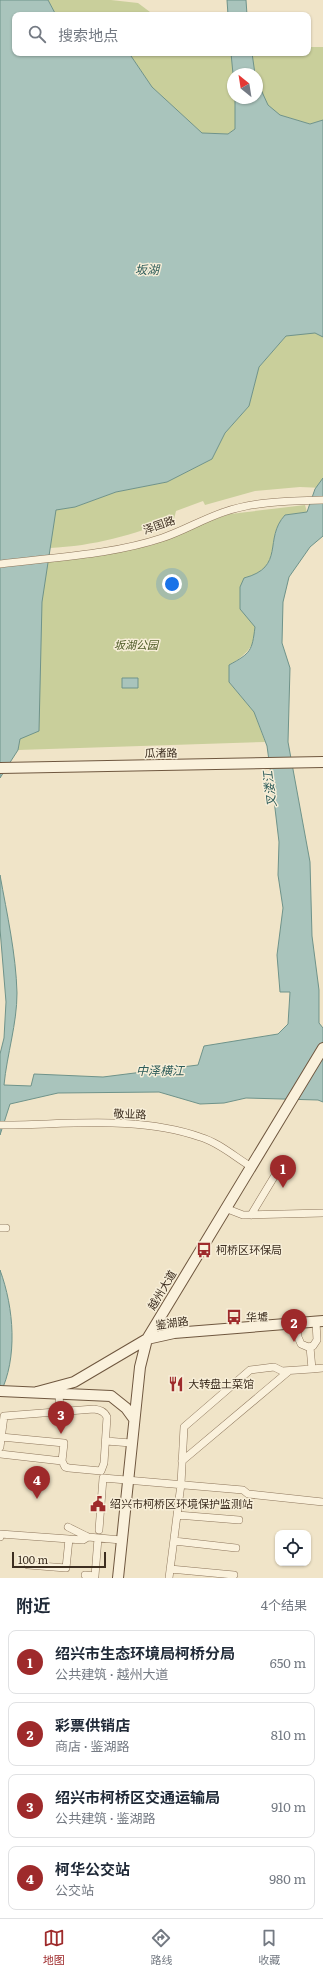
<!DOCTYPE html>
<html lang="zh">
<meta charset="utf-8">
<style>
body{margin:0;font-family:Literata,"Noto Sans SC",serif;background:#f2f2f3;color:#1f2937}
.controls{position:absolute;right:12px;bottom:12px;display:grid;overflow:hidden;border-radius:8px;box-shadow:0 1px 3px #0004}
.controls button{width:36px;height:36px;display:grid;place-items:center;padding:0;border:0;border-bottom:1px solid #e0e1e3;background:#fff;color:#1f2937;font:20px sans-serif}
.compass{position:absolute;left:227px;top:68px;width:36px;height:36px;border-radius:50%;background:#fff;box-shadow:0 1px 3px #0004;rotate:330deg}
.scale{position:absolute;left:12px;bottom:10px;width:94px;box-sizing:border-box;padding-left:4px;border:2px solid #3d2e20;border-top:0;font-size:11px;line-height:14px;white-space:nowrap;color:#3d2e20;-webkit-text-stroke:3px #f7eed8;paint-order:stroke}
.you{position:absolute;left:172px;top:584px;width:14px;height:14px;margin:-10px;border:3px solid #fff;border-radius:50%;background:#1a73e8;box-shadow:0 0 0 6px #1a73e833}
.badge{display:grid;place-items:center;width:26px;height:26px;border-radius:50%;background:#9e2a2b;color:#fff;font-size:13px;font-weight:700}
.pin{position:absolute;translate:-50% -33px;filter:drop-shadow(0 1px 2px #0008)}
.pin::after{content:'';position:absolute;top:21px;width:14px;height:12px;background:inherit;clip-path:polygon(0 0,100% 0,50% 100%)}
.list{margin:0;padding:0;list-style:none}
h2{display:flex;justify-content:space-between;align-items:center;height:52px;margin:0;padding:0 16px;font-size:17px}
h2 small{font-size:13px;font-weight:400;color:#747a83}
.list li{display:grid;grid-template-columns:26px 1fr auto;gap:12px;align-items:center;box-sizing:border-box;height:64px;margin:0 8px 8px;padding:0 8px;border:1px solid #e0e1e3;border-radius:8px}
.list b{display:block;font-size:15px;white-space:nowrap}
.list p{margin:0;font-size:13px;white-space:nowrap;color:#747a83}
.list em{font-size:13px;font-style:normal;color:#747a83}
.icon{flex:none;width:22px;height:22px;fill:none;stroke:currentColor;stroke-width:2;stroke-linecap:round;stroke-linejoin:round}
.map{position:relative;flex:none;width:323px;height:1578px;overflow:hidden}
.search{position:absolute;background:#fff;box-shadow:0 1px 3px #0004;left:12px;right:12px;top:12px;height:44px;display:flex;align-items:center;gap:10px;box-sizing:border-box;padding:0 14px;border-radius:8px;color:#747a83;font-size:15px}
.sheet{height:340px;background:#fff}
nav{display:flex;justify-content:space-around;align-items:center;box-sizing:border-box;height:56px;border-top:1px solid #e0e1e3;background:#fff;font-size:11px;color:#747a83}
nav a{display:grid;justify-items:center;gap:2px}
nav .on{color:#9e2a2b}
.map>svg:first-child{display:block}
</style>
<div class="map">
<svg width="323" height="1578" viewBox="0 0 323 1578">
<rect width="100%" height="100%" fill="#f0e4c8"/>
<path fill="#c9cf9b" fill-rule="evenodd" d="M48,0H111L138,3L154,15H56Z
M308,47H323V120L310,124L280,115L235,129L228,134L202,133L152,87L129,53H308ZM233,74H257V98H233Z
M323,314V488L300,487L255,491L205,505L203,501L176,511L174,519C132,535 95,546 49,548L55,510L75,507L116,492L167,482L212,459L225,433L249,406L259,367L286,336Z
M305,505L307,512L285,515C263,539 286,567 244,578C254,617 271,642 229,665V682L254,712L265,742L18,750L48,560L99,554L150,546L201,524L230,514Z"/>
<path fill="#a9c4bc" stroke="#6f938a" d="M0,0H48L56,15H15V53H129L152,87L202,133L228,134L235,129V98H257V81L268,105L280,115L310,124L323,120V337L315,333L286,336L259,367L249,406L225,433L212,459L167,482L116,492L75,507L56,510L42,602L39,731L20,739L18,750L0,778Z
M227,0H246L247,15H228Z
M231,53H252L255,74H233Z
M323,478V536L310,547L289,577L283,602L282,643L290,668L288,742L310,862L312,936L319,990V1023L323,1028V1102L318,1100L246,1098L224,1103L200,1104L159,1092L58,1093L10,1104L0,1135V1054L4,1038L6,1002L0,929V875C7,914 16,954 17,993C17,1024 7,1054 4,1085L31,1086L34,1074L103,1077L198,1065L204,1046L278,1034L288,1024L290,992H280L277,955L283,908L278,875L279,842L271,775L267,746L254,712L229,682V665C251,653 252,651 255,627L240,609V587L244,578C286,567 263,539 285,515L307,512L315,489Z
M122,678H138V688H122Z
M0,1270C14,1308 18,1358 0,1394Z"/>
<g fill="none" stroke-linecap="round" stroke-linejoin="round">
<defs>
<path id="street" d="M0,564C53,557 111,555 162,538C183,531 203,519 224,512C256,501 290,501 323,500
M0,1125C65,1125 138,1115 200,1137C218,1142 235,1157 250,1166
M225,1208L243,1215L323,1213
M251,1215L277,1172H289
M0,1228H6
M297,1323L298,1337L301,1344L308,1347L313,1346L317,1340L316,1322
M310,1347L312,1369L323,1368
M59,1393L60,1412
M1,1437L64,1443L62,1461
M106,1441L131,1443
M0,1447L4,1416L94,1409C100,1410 104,1411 107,1417L104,1463L101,1471L69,1468L65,1467L62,1461L0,1454
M182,1461L289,1371
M177,1515L239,1520
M68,1527L88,1537L121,1540
M99,1530L103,1478L243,1490L248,1494L323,1502
M0,1537V1534L69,1539
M174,1541L236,1548
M28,1565L66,1568L69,1539L83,1540L88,1537
M170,1569L234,1575
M85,1575L95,1576L98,1538
M169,1578L181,1484L184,1427L250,1370L274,1367L282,1371L312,1369"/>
<path id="secondary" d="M0,768L323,762
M0,1391L111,1396L126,1408L134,1419
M37,1392L74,1382L147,1339L174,1333L323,1321
M118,1578L140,1367L147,1339L323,1048"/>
</defs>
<use href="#street" stroke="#8d765c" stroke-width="8"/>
<use href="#secondary" stroke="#6f573f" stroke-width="12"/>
<use href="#street" stroke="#faf1dc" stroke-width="7"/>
<use href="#secondary" stroke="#faf1dc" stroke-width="10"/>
</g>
<defs>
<symbol id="bus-bare" viewBox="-9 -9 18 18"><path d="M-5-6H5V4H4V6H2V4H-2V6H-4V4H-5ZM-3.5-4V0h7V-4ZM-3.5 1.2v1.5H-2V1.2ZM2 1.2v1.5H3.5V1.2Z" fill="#9e2a2b" stroke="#f7eed8" stroke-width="2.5" paint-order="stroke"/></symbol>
<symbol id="restaurant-bare" viewBox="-9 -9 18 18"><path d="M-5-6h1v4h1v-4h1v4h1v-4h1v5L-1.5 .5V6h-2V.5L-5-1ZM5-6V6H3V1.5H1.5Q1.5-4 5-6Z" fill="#9e2a2b" stroke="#f7eed8" stroke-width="2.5" paint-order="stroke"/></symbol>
<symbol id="civic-bare" viewBox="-9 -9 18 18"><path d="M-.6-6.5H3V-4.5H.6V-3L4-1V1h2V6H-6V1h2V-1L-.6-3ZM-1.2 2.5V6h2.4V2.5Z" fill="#9e2a2b" stroke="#f7eed8" stroke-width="2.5" paint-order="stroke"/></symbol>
</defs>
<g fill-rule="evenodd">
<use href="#bus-bare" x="193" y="1239" width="22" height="22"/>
<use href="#bus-bare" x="223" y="1306" width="22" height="22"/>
<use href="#restaurant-bare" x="165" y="1373" width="22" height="22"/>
<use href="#civic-bare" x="87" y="1493" width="22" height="22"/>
</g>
<g text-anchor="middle" stroke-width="3" stroke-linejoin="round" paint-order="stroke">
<g font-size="11" fill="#3d2e20" stroke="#f7eed8">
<text transform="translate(159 525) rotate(-19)" y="4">泽国路</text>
<text transform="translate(161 753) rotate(-1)" y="4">瓜渚路</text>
<text transform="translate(130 1114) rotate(2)" y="4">敬业路</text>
<text transform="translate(162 1290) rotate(-59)" y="4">越州大道</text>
<text transform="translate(172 1323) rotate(-8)" y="4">鉴湖路</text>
</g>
<g font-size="11" font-style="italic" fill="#4d5a26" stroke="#f7eed8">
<text x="136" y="649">坂湖公园</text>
</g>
<g font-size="11" fill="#3d2e20" stroke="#f7eed8" text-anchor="start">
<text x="216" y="1254">柯桥区环保局</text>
<text x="246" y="1321">华墟</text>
<text x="188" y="1388">大转盘土菜馆</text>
<text x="110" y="1508">绍兴市柯桥区环境保护监测站</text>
</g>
<g font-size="12" font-style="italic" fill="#2f5d5a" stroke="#f7eed8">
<text x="147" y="274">坂湖</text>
<text transform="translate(270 789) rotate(-97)" y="4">叉溇江</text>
<text x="160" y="1075">中泽横江</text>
</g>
</g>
</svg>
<div class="controls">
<button><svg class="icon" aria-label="locate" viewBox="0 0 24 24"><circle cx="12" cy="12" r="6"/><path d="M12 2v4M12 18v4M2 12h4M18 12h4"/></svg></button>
</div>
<svg class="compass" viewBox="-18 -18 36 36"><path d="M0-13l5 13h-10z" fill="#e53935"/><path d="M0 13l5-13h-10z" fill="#747a83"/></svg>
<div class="scale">100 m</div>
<div class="you"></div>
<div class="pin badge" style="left:283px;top:1188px">1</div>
<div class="pin badge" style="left:294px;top:1342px">2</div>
<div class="pin badge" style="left:61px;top:1434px">3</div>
<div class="pin badge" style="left:37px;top:1499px">4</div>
<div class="search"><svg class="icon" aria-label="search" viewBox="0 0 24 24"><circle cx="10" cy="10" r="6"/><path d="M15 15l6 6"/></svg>搜索地点</div>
</div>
<section class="sheet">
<h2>附近<small>4个结果</small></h2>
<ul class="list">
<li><span class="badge">1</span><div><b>绍兴市生态环境局柯桥分局</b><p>公共建筑 · 越州大道</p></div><em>650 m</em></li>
<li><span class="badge">2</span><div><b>彩票供销店</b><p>商店 · 鉴湖路</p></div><em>810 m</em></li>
<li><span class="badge">3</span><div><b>绍兴市柯桥区交通运输局</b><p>公共建筑 · 鉴湖路</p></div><em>910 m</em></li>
<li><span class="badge">4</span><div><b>柯华公交站</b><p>公交站</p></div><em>980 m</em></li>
</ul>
</section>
<nav>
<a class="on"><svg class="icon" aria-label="map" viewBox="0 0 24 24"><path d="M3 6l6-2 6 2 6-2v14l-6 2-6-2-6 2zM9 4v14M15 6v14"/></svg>地图</a>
<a><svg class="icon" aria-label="directions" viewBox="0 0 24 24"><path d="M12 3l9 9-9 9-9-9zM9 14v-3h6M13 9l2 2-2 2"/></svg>路线</a>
<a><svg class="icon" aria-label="saved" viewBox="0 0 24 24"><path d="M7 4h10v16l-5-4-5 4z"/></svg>收藏</a>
</nav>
